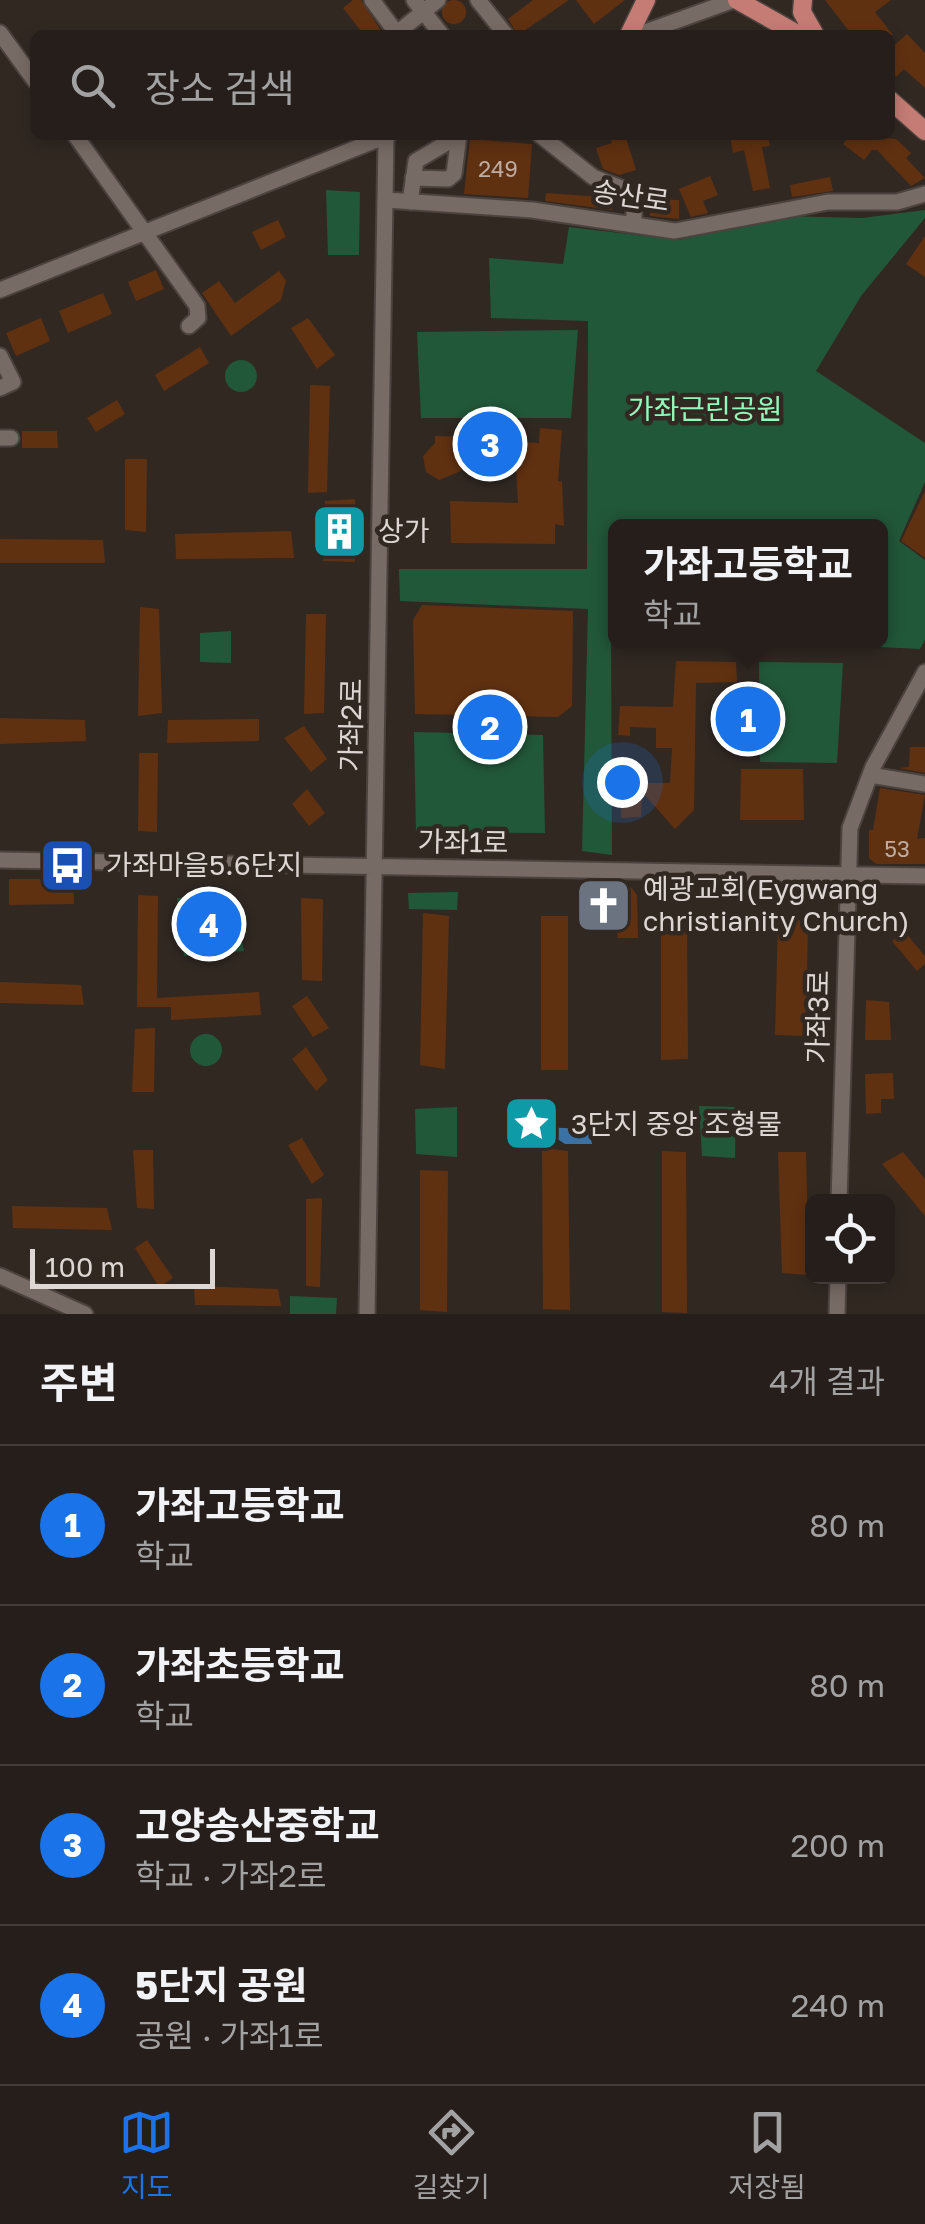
<!DOCTYPE html>
<html lang="ko">
<meta charset="utf-8">
<style>
body{margin:0;font-family:"Golos Text","Noto Sans KR",sans-serif;background:#312b27;color:#f1f3f6}
.controls{position:absolute;right:30px;bottom:30px;display:grid;overflow:hidden;border-radius:15px;box-shadow:0 5px 15px #0003}
.controls button{width:90px;height:90px;display:grid;place-items:center;padding:0;border:0;border-bottom:2px solid #423c39;background:#251e1a;color:#f1f3f6;font:50px sans-serif}
.scale{position:absolute;left:30px;bottom:25px;width:185px;box-sizing:border-box;padding-left:10px;border:5px solid #ddd6d2;border-top:0;font-size:28px;line-height:35px;white-space:nowrap;color:#ddd6d2;-webkit-text-stroke:8px #312822;paint-order:stroke}
.you{position:absolute;left:622px;top:782px;width:35px;height:35px;margin:-25px;border:8px solid #fff;border-radius:50%;background:#1a73e8;box-shadow:0 0 0 15px #1a73e833}
.badge{display:grid;place-items:center;width:65px;height:65px;border-radius:50%;background:#1a73e8;color:#fff;font-size:32px;font-weight:700}
.pin{position:absolute;translate:-50% -50%;border:5px solid #fff;box-shadow:0 2px 10px #0006}
.popup{position:absolute;left:608px;top:519px;width:280px;height:130px;box-sizing:border-box;display:grid;place-content:center;border-radius:15px;background:#251e1a;filter:drop-shadow(0 2px 8px #0005);font-size:32px;white-space:nowrap;color:#a3a2a2}
.popup b{font-size:38px;color:#f1f3f6}
.popup::after{content:'';position:absolute;left:50%;top:100%;margin-left:-20px;border:20px solid transparent;border-top-color:#251e1a}
.list{margin:0;padding:0;list-style:none}
h2{display:flex;justify-content:space-between;align-items:center;height:130px;margin:0;padding:0 40px;font-size:42px}
h2 small{font-size:32px;font-weight:400;color:#a3a2a2}
.list li{display:grid;grid-template-columns:65px 1fr auto;gap:30px;align-items:center;box-sizing:border-box;height:160px;padding:0 40px;border-top:2px solid #423c39}
.list b{display:block;font-size:38px;white-space:nowrap}
.list p{margin:0;font-size:32px;white-space:nowrap;color:#a3a2a2}
.list em{font-size:32px;font-style:normal;color:#a3a2a2}
.icon{flex:none;width:55px;height:55px;fill:none;stroke:currentColor;stroke-width:2;stroke-linecap:round;stroke-linejoin:round}
.map{position:relative;flex:none;width:925px;height:1314px;overflow:hidden}
.search{position:absolute;background:#251e1a;box-shadow:0 5px 15px #0003;left:30px;right:30px;top:30px;height:110px;display:flex;align-items:center;gap:25px;box-sizing:border-box;padding:0 35px;border-radius:15px;color:#a3a2a2;font-size:38px}
.sheet{height:770px;background:#251e1a}
nav{display:flex;justify-content:space-around;align-items:center;box-sizing:border-box;height:140px;border-top:2px solid #423c39;background:#251e1a;font-size:28px;color:#a3a2a2}
nav a{display:grid;justify-items:center;gap:5px}
nav .on{color:#1a73e8}
.map>svg:first-child{display:block}
</style>
<div class="map">
<svg width="925" height="1314" viewBox="0 0 925 1314">
<rect width="100%" height="100%" fill="#312822"/>
<path fill="#22583a" d="M326,190L360,192L359,255H328Z
M925,210V218L861,296L816,371L925,443V482L899,541L925,560V640L920,649L778,642H880V526H616V632L611,633L612,855L582,851L588,609L400,601L399,569H587L588,321L491,318L489,258L563,264L569,227L679,240L784,216L862,218Z
M578,330L571,418H421L417,332Z
M225 376a16 16 0 1 1 32 0a16 16 0 1 1-32 0Z
M231,631V663L200,662V633Z
M759,662L843,663L837,763L760,762Z
M414,732L543,735L545,833L416,832Z
M458,892L457,910L409,909L408,893Z
M231,895L244,951L184,956L177,898Z
M190 1050a16 16 0 1 1 32 0a16 16 0 1 1-32 0Z
M699,1106L736,1107L735,1158L702,1156Z
M457,1107V1157L416,1154L415,1109Z
M290,1296L337,1298L336,1314H290Z"/>
<path fill="#3a72a6" d="M539,1127L589,1129L592,1144H565Z"/>
<path fill="#603111" d="M353,0H361L384,35H364L343,8Z
M533,0H569L518,35L508,19Z
M576,0H625L594,24Z
M825,0H891L875,12L893,35H852Z
M442 12a12 12 0 1 1 24 0a12 12 0 1 1-24 0Z
M907,34L925,53V88L904,69L896,77L890,71V49Z
M609,135H625L636,170L619,175L603,169L596,148L612,143Z
M768,135L770,146L762,147L770,188L753,191L744,150L733,153L730,137Z
M850,135L896,139L911,153L906,158L925,178L911,186L877,150H872L864,160L843,144Z
M470,139L532,144L528,198L464,194Z
M710,176L718,195L703,201L708,213L691,217L679,189Z
M830,177L833,191L792,197L790,185Z
M546,193L602,197L613,210L545,201Z
M650,199L679,200V219L650,216Z
M278,220L286,237L261,250L252,232Z
M925,236V277L906,264Z
M156,270L164,289L136,301L128,282Z
M279,271L286,281L281,300L231,336L202,293L219,281L235,303Z
M103,293L112,314L68,333L59,311Z
M41,318L50,341L16,356L6,333Z
M308,318L335,355L317,369L291,328Z
M200,347L209,363L164,391L155,375Z
M310,385L330,386L327,492L308,493Z
M117,400L125,414L96,432L87,418Z
M494,421L497,441L539,443L540,428L562,430L558,481L562,482L564,526L555,524V544L451,543L450,501L518,503L516,465L463,463L461,471L439,480L426,472L423,456L435,443V436L478,437L479,422Z
M22,431H57L58,448H22Z
M125,459H147L146,532L125,530Z
M925,491V558L901,541Z
M355,499V562L323,561L325,501Z
M291,531L294,558L176,559L175,534Z
M0,539L103,540L105,563H0Z
M422,605L573,611L572,706L558,717L415,714L413,620Z
M140,607L159,609L162,713L138,716Z
M306,614H326L324,713L304,714Z
M676,661L736,662L737,682L696,683L694,810L675,829L642,792L641,817L621,818L622,783H670L672,748H656V728L630,727V736L618,735L620,706L673,707Z
M0,718L85,720L86,741L0,744Z
M259,719V741L167,743L168,720Z
M304,726L327,759L311,772L284,738Z
M910,747H925V773L898,768L909,767Z
M139,753H158L157,832L138,831Z
M741,769H803L804,820H740Z
M880,788L925,795L917,839L925,838V864H876L869,858V830H873Z
M307,789L325,813L309,826L292,804Z
M9,879H73L74,904L9,905Z
M595,887H631L637,895L638,938H618L614,913L596,912Z
M138,895L158,896L157,998L259,992L261,1015L171,1020V1007H137Z
M301,898L323,899L322,981L302,980Z
M423,913L449,916L445,1069L420,1065Z
M541,916H568V1070H541Z
M661,919L687,921L688,1059L661,1060Z
M778,920H808L806,1036L775,1035Z
M904,931L925,956V964L917,971L892,941Z
M0,982L81,985L84,1005L0,1003Z
M307,996L329,1028L313,1037L292,1006Z
M866,1000L889,1002L891,1040H865Z
M155,1028L154,1092H132L135,1029Z
M306,1047L328,1080L316,1091L292,1059Z
M893,1073L894,1099H881V1113L866,1114L865,1074Z
M302,1138L324,1175L312,1184L288,1145Z
M542,1148L568,1151L570,1310L543,1309Z
M133,1150H153L154,1209L137,1208Z
M662,1151L686,1152L687,1313L662,1312Z
M778,1152H806L809,1275L782,1273Z
M903,1152L925,1179V1216L882,1164Z
M420,1170L448,1171L447,1312L420,1310Z
M322,1198L320,1287L306,1286V1199Z
M12,1206L107,1208L112,1230L13,1228Z
M147,1240L173,1278L159,1287L135,1248Z
M194,1286L278,1289L281,1306L195,1305Z"/>
<g fill="none" stroke-linecap="round" stroke-linejoin="round">
<defs>
<path id="minor" d="M372,0L398,35
M414,0L442,35
M478,0L506,35
M0,33L35,81
M397,33L438,0
M637,35L734,0
M75,135L197,306L198,318L189,326
M540,135L593,177L634,193V225
M413,178L448,179L454,174L459,135
M386,200L532,210L675,231L828,202H897L925,194
M410,202L416,161L460,135
M0,290L389,135
M0,356L13,382L0,388
M0,438H11
M870,775L925,784
M0,860L925,876
M839,1202L850,828L873,767L925,672
M0,1276L85,1314
M367,1314L386,137
M837,1314L838,1276"/>
<path id="major" d="M737,0L799,35
M803,0L802,12L815,35
M629,35L646,0
M890,100L925,131"/>
</defs>
<use href="#minor" stroke="#4c433f" stroke-width="19"/>
<use href="#major" stroke="#4c433f" stroke-width="21"/>
<use href="#minor" stroke="#776b65" stroke-width="15"/>
<use href="#major" stroke="#c47c75" stroke-width="18"/>
</g>
<defs>
<symbol id="building-square" viewBox="-11 -11 22 22"><rect x="-9" y="-9" width="18" height="18" rx="4" fill="#0f9aa8" stroke="#312822"/><path d="M-4-6H4V6H1V3H-1V6H-4ZM-2.5-4.3h1.7v1.8h-1.7ZM.8-4.3h1.7v1.8H.8ZM-2.5-1h1.7V.8h-1.7ZM.8-1h1.7V.8H.8Z" fill="#fff"/></symbol>
<symbol id="bus-square" viewBox="-11 -11 22 22"><rect x="-9" y="-9" width="18" height="18" rx="4" fill="#1a4fb4" stroke="#312822"/><path d="M-5-6H5V4H4V6H2V4H-2V6H-4V4H-5ZM-3.5-4V0h7V-4ZM-3.5 1.2v1.5H-2V1.2ZM2 1.2v1.5H3.5V1.2Z" fill="#fff"/></symbol>
<symbol id="church-square" viewBox="-11 -11 22 22"><rect x="-9" y="-9" width="18" height="18" rx="4" fill="#6b7280" stroke="#312822"/><path d="M-1.2-6h2.4v3.5h3.3v2.4h-3.3V6h-2.4V-.1h-3.3v-2.4h3.3Z" fill="#fff"/></symbol>
<symbol id="sight-square" viewBox="-11 -11 22 22"><rect x="-9" y="-9" width="18" height="18" rx="4" fill="#0f9aa8" stroke="#312822"/><path d="M0-6L1.8-2.2L6-1.7L2.9 1.2L3.7 5.4L0 3.3L-3.7 5.4L-2.9 1.2L-6-1.7L-1.8-2.2Z" fill="#fff"/></symbol>
</defs>
<g fill-rule="evenodd">
<use href="#building-square" x="308" y="500" width="63" height="63"/>
<use href="#bus-square" x="36" y="834" width="63" height="63"/>
<use href="#church-square" x="572" y="874" width="63" height="63"/>
<use href="#sight-square" x="500" y="1092" width="63" height="63"/>
</g>
<g text-anchor="middle" stroke-width="9" stroke-linejoin="round" paint-order="stroke">
<g font-size="22" fill="#beada2">
<text x="498" y="177">249</text>
<text x="897" y="857">53</text>
</g>
<g font-size="28" fill="#ddd6d2" stroke="#312822">
<text transform="translate(631 196) rotate(8)" y="10">송산로</text>
<text transform="translate(351 725) rotate(-89)" y="10">가좌2로</text>
<text transform="translate(463 842) rotate(1)" y="10">가좌1로</text>
<text transform="translate(818 1017) rotate(-89)" y="10">가좌3로</text>
</g>
<g font-size="28" fill="#91f9b9" stroke="#312822">
<text x="705" y="419">가좌근린공원</text>
</g>
<g font-size="28" fill="#ddd6d2" stroke="#312822" text-anchor="start">
<text x="378" y="541">상가</text>
<text x="106" y="875">가좌마을5.6단지</text>
<text x="643" y="899">예광교회(Eygwang<tspan x="643" dy="32">christianity Church)</tspan></text>
<text x="571" y="1134">3단지 중앙 조형물</text>
</g>
</g>
</svg>
<div class="controls">
<button><svg class="icon" aria-label="locate" viewBox="0 0 24 24"><circle cx="12" cy="12" r="6"/><path d="M12 2v4M12 18v4M2 12h4M18 12h4"/></svg></button>
</div>
<div class="scale">100 m</div>
<div class="you"></div>
<div class="pin badge" style="left:748px;top:719px">1</div>
<div class="popup"><b>가좌고등학교</b>학교</div>
<div class="pin badge" style="left:490px;top:727px">2</div>
<div class="pin badge" style="left:490px;top:444px">3</div>
<div class="pin badge" style="left:209px;top:924px">4</div>
<div class="search"><svg class="icon" aria-label="search" viewBox="0 0 24 24"><circle cx="10" cy="10" r="6"/><path d="M15 15l6 6"/></svg>장소 검색</div>
</div>
<section class="sheet">
<h2>주변<small>4개 결과</small></h2>
<ul class="list">
<li><span class="badge">1</span><div><b>가좌고등학교</b><p>학교</p></div><em>80 m</em></li>
<li><span class="badge">2</span><div><b>가좌초등학교</b><p>학교</p></div><em>80 m</em></li>
<li><span class="badge">3</span><div><b>고양송산중학교</b><p>학교 · 가좌2로</p></div><em>200 m</em></li>
<li><span class="badge">4</span><div><b>5단지 공원</b><p>공원 · 가좌1로</p></div><em>240 m</em></li>
</ul>
</section>
<nav>
<a class="on"><svg class="icon" aria-label="map" viewBox="0 0 24 24"><path d="M3 6l6-2 6 2 6-2v14l-6 2-6-2-6 2zM9 4v14M15 6v14"/></svg>지도</a>
<a><svg class="icon" aria-label="directions" viewBox="0 0 24 24"><path d="M12 3l9 9-9 9-9-9zM9 14v-3h6M13 9l2 2-2 2"/></svg>길찾기</a>
<a><svg class="icon" aria-label="saved" viewBox="0 0 24 24"><path d="M7 4h10v16l-5-4-5 4z"/></svg>저장됨</a>
</nav>
